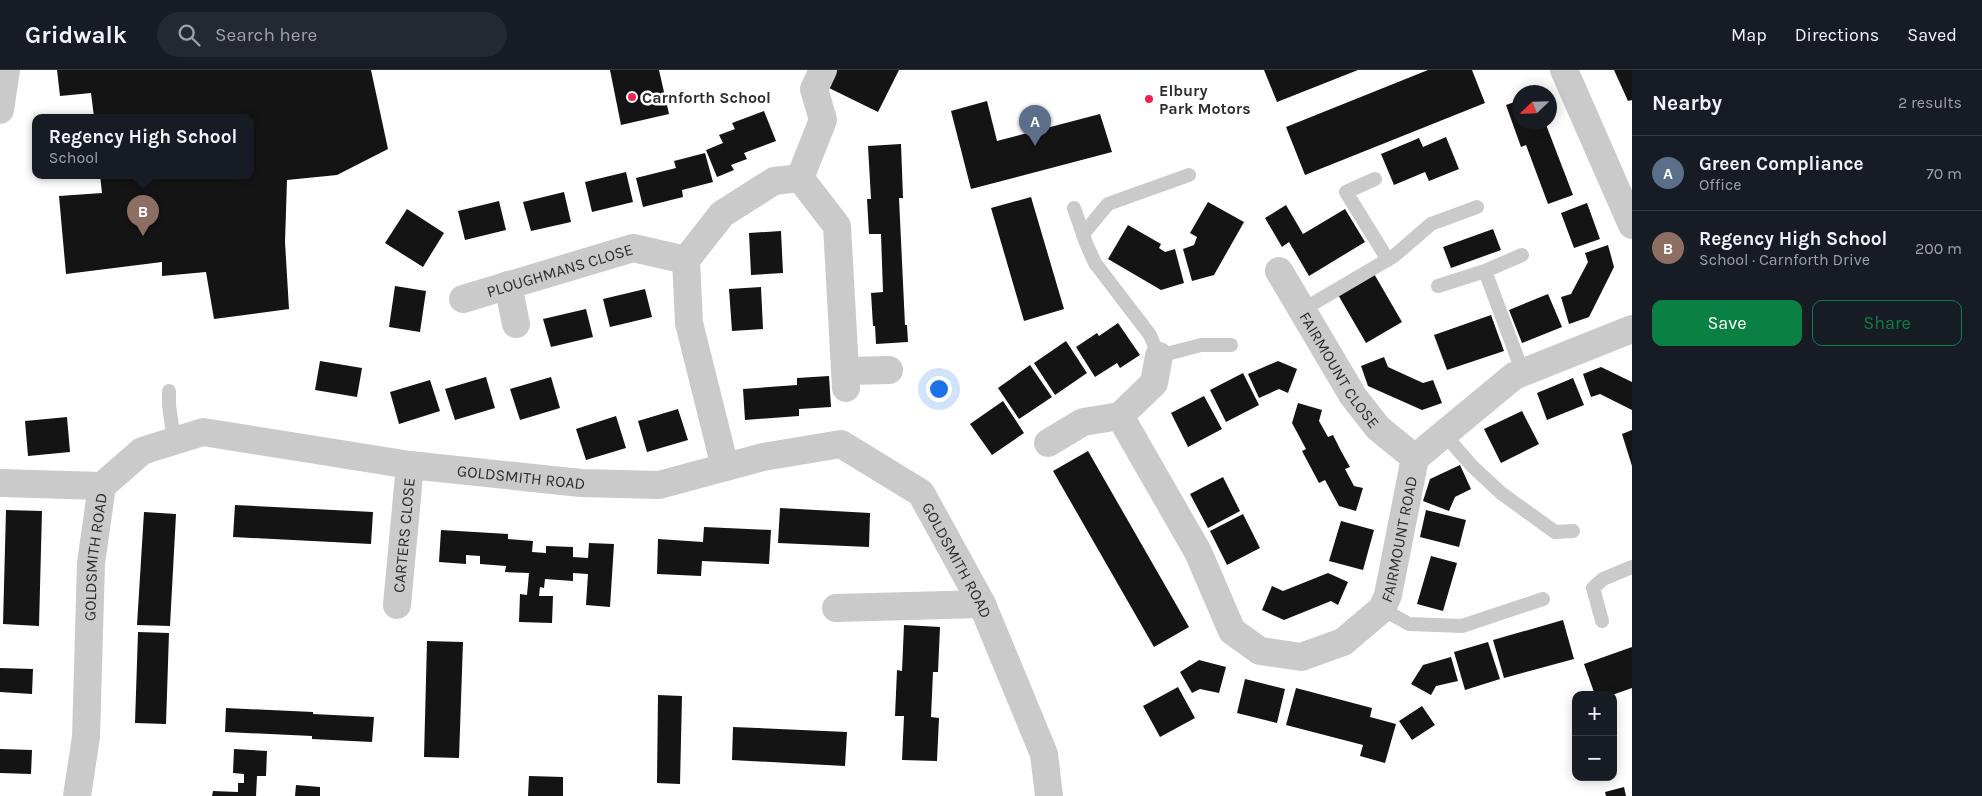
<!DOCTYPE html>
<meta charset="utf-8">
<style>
body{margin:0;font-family:Karla,sans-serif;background:#242831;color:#f1f3f6}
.controls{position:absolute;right:15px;bottom:15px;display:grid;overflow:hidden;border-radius:10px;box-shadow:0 2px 12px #0003}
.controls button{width:45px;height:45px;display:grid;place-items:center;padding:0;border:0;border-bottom:1px solid #363941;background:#171b24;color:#f1f3f6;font:25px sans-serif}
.compass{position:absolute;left:1512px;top:15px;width:45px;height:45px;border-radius:50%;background:#171b24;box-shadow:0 2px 12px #0003;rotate:247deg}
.you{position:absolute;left:938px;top:318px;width:18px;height:18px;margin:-12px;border:4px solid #fff;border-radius:50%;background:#1a73e8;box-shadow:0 0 0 8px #1a73e833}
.badge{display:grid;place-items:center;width:32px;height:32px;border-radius:50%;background:#0b8043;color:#fff;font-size:16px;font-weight:700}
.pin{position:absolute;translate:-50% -41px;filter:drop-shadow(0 1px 2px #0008)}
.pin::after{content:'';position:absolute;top:26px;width:18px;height:15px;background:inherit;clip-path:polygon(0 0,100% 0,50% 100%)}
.popup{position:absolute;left:32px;top:44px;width:222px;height:65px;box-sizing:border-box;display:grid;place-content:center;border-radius:10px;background:#171b24;filter:drop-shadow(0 1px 4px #0005);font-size:16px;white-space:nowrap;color:#9ea1a6}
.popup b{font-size:19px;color:#f1f3f6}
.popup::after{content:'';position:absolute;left:50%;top:100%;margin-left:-10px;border:10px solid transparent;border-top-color:#171b24}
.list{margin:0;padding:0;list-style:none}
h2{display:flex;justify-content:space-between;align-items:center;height:65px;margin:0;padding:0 20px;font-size:21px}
h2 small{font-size:16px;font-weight:400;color:#9ea1a6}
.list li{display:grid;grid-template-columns:32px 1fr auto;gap:15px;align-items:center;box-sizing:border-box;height:75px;padding:0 20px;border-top:1px solid #363941}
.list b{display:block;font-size:19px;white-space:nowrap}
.list p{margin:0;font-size:16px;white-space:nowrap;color:#9ea1a6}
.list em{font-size:16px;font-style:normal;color:#9ea1a6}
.actions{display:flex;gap:10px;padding:15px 20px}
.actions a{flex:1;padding:11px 0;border:1px solid #0b8043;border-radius:10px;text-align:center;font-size:18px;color:#0b8043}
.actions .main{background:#0b8043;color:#fff}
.icon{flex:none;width:28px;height:28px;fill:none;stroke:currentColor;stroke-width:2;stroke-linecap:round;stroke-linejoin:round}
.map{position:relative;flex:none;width:1632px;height:726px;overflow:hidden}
header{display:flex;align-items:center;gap:30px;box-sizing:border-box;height:70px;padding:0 25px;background:#171b24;border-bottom:1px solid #363941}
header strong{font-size:24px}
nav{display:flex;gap:28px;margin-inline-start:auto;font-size:18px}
.search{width:350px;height:45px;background:#242831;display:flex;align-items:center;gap:12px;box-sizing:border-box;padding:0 18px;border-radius:28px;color:#9ea1a6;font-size:19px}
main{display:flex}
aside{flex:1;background:#171b24}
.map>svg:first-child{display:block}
</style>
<header>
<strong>Gridwalk</strong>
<div class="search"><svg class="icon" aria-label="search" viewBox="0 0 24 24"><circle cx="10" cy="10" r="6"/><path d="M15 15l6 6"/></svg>Search here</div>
<nav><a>Map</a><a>Directions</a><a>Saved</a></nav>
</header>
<main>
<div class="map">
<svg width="1632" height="726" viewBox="0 0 1632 726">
<rect width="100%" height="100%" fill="#fff"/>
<path fill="#141414" d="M57,0H371L388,79L337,105L287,110L285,172L289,239L214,249L206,202L162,206V192L66,204L59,126L102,123L100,105H250V47H94L91,23L60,26Z
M610,0H659L669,44L621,55Z
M833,0H899L878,42L825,16Z
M1264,0H1358L1277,32Z
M1428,0H1472L1485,33L1305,105L1286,57Z
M1614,0H1632V30L1628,31Z
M1520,30V52H1545L1573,125L1548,134L1526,75L1521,77L1506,35Z
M987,31L997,71L1100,44L1112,82L971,119L951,41Z
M764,41L776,71L744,83L747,89L731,95L734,100L717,107L706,80L723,73L719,65L735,59L732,53Z
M1446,67L1459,99L1429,111L1425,102L1394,115L1381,84L1419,68L1423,77Z
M901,74L903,128H899L905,255H907L908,272L876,274L875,256H873L871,223L883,222L881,164H869L867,129H871L868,76Z
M705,83L713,112L682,120L683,127L643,137L636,108L676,98L674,91Z
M626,102L633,132L592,142L585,112Z
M564,122L571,152L531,161L523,132Z
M1031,127L1064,239L1024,251L991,138Z
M499,131L506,160L465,170L458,141Z
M1208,132L1244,152L1214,205L1192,211L1183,179L1194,175L1197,167L1190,163Z
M1587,133L1600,169L1574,178L1561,143Z
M1286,135L1303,164L1345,139L1365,172L1309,206L1289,172L1282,177L1265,148Z
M407,139L444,163L423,197L385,173Z
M1128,155L1161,174L1159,178L1165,182L1175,179L1184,213L1161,220L1108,189Z
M1493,159L1501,180L1451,198L1443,177Z
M781,161L783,203L751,205L749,163Z
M1608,175L1614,197L1589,247L1569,254L1561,227L1571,224L1588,192L1585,183Z
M1373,202L1402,252L1366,273L1337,223Z
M395,216L426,221L420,262L389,257Z
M761,217L763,259L732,261L729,219Z
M645,219L652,247L610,257L603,229Z
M1548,224L1562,257L1522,273L1509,240Z
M586,239L593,267L551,277L543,249Z
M1491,245L1504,281L1447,300L1434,265Z
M1118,253L1140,285L1120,298L1117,293L1095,307L1076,277L1097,263L1099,266Z
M1066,271L1087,303L1055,325L1034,293Z
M1384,287L1388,297L1423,313L1433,310L1442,333L1422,340L1368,316L1361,296Z
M320,291L362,298L357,327L315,320Z
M1278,291L1297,299L1288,323L1279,319L1259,328L1248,304Z
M1030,295L1052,327L1019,349L998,318Z
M1601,297L1632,312V340L1600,324L1591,327L1583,304Z
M1243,303L1259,335L1226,352L1210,320Z
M829,306L831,337L799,339V346L745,350L743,319L797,315V308Z
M486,307L495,338L455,350L445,319Z
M551,307L560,338L520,350L510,319Z
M1573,308L1584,335L1547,350L1537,323Z
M430,310L440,341L399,354L390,322Z
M1204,326L1222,359L1188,377L1171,343Z
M1003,331L1024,363L992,385L970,354Z
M1298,333L1322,340L1319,351L1328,367L1333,365L1341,381L1350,397L1345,399L1354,416L1363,418L1356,441L1339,436L1325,410L1319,413L1302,381L1306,379L1292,353Z
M678,339L688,370L647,382L638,351Z
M1522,341L1539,374L1501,393L1484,359Z
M616,346L626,378L586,390L576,359Z
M67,347L70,382L28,386L25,351Z
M1632,360V396L1622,364Z
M1088,381L1189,557L1154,577L1053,401Z
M1460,395L1471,419L1455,427L1449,441L1423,431L1430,409Z
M1223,407L1240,441L1208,458L1190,424Z
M235,435L373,442L371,474L233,467Z
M780,438L870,443L869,477L778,473Z
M6,440L42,441L39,556L3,554Z
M1426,440L1466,450L1459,477L1420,467Z
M144,442L176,444L170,556L137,555Z
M1243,444L1260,478L1227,495L1210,461Z
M1341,451L1374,460L1363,500L1329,491Z
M704,457L771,460L769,494L702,491L701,506L657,504L658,469L703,472Z
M441,460L508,464V469L533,471L532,482L546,483V476L573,477V487L588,488L589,473L614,474L610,537L586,535L588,504L573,503V511L545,509L544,518L540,517L539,526H553L552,553L519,552L520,524L527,525L529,503L505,502L506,496L480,494V486L466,485V494L439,492Z
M1431,486L1457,493L1443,541L1417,534Z
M1328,503L1348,512L1338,535L1331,531L1284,550L1262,540L1272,516L1283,521Z
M1563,550L1574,589L1504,608L1493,570Z
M904,555L940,557L938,602H933L931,647L939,648L937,691L902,690L904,646H895L897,600L902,601Z
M138,562L169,563L166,654L135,653Z
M427,571L463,572L459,688L424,687Z
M1488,572L1500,609L1465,620L1454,582Z
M1632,577V618L1612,625H1595L1584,594Z
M1451,587L1458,611L1436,616L1431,625L1411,614L1423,595Z
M1199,590L1226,597L1219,623L1200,619L1192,623L1180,602Z
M0,598L33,599L32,624L0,622Z
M1245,609L1285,619L1277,653L1237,643Z
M1178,617L1195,648L1160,667L1143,636Z
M1296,618L1372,638L1370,647L1396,654L1385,693L1360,686L1363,675L1286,655Z
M658,625L682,626L680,714L657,713Z
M1422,636L1435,655L1412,670L1399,651Z
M226,638L313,642V644L374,647L372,672L312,669V666L225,662Z
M733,657L847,662L845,696L732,690Z
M0,679L32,680L31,704L0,703Z
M234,679L267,681L266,706H257L256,726H212L213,721L238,722V713H244V704L233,703Z
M529,706L563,707V726H528Z
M296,715L320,717V726H295Z
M1624,717L1626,726H1606L1605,722Z"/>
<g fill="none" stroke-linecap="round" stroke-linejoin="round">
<path stroke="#cacaca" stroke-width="14" d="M1375,109L1346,122L1388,190
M1074,138L1086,173L1095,193L1150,265L1159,286L1201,275H1231
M1083,164L1108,134L1189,105
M1485,201L1523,303
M1438,216L1485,201L1522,185
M1302,240L1394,186L1431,154L1477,137
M169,321V335L174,371
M1444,364L1472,396L1501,423L1555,462L1573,461
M1382,539L1409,554L1462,556L1543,529
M1602,551L1593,518L1603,509L1632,497"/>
<g stroke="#cacaca" stroke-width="28">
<path d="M1564,0L1632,155"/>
<path d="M0,40L6,0"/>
<path d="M800,108L823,50L814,19L823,0"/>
<path id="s1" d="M1279,201L1353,326L1378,358L1415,388"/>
<path d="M508,215L516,254"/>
<path id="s2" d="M463,229L633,178L686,190"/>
<path d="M846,301L889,300"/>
<path d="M1120,346L1154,313L1159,286"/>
<path id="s3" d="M1048,373L1083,352L1120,346L1198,482L1232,561L1260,581L1301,587L1343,572L1382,539L1388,525L1415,388L1514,306L1632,259"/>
<path d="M725,397L689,253L686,190L722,144L774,111L800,108L837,156L846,318"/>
<path d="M0,413L102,416"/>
<path id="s4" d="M397,535L410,395"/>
<path d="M836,538L982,534"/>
<path id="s5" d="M77,726L86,667L91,493L102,416L142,381L203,362L410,395L581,413L659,415L763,387L841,374L921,423L982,534L1044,684L1049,726"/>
</g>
</g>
<g fill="#ef2450" stroke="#fff" stroke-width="2">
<circle cx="632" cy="27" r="5"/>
<circle cx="1149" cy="29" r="5"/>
</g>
<g text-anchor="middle" stroke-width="5" stroke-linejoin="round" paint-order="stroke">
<g font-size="16" font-weight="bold" fill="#2d2d2d" stroke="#fff" text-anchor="start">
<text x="1159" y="26">Elbury<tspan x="1159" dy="18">Park Motors</tspan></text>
<text x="642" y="33">Carnforth School</text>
</g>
<g font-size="16" fill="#2d2d2d" stroke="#fff">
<text dy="6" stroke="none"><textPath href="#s2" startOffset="101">PLOUGHMANS CLOSE</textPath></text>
<text dy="6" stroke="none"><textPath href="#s1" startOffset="116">FAIRMOUNT CLOSE</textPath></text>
<text dy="6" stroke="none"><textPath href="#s5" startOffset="750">GOLDSMITH ROAD</textPath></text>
<text dy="6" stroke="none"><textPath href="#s4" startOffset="70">CARTERS CLOSE</textPath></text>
<text dy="6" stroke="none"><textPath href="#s3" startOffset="565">FAIRMOUNT ROAD</textPath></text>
<text dy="6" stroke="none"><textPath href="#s5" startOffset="240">GOLDSMITH ROAD</textPath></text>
<text dy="6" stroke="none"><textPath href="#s5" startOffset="1245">GOLDSMITH ROAD</textPath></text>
</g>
</g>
</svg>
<div class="controls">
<button>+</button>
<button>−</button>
</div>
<svg class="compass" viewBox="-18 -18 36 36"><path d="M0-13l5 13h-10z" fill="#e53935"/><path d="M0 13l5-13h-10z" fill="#9ea1a6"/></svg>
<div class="you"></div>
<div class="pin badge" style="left:1035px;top:76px;background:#5c6f8a">A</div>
<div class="pin badge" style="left:143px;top:166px;background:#8d6e63">B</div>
<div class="popup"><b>Regency High School</b>School</div>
</div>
<aside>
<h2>Nearby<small>2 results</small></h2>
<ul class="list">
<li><span class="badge" style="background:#5c6f8a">A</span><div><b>Green Compliance</b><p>Office</p></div><em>70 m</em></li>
<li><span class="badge" style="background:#8d6e63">B</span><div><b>Regency High School</b><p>School · Carnforth Drive</p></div><em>200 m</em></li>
</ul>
<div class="actions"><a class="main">Save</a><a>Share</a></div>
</aside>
</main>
